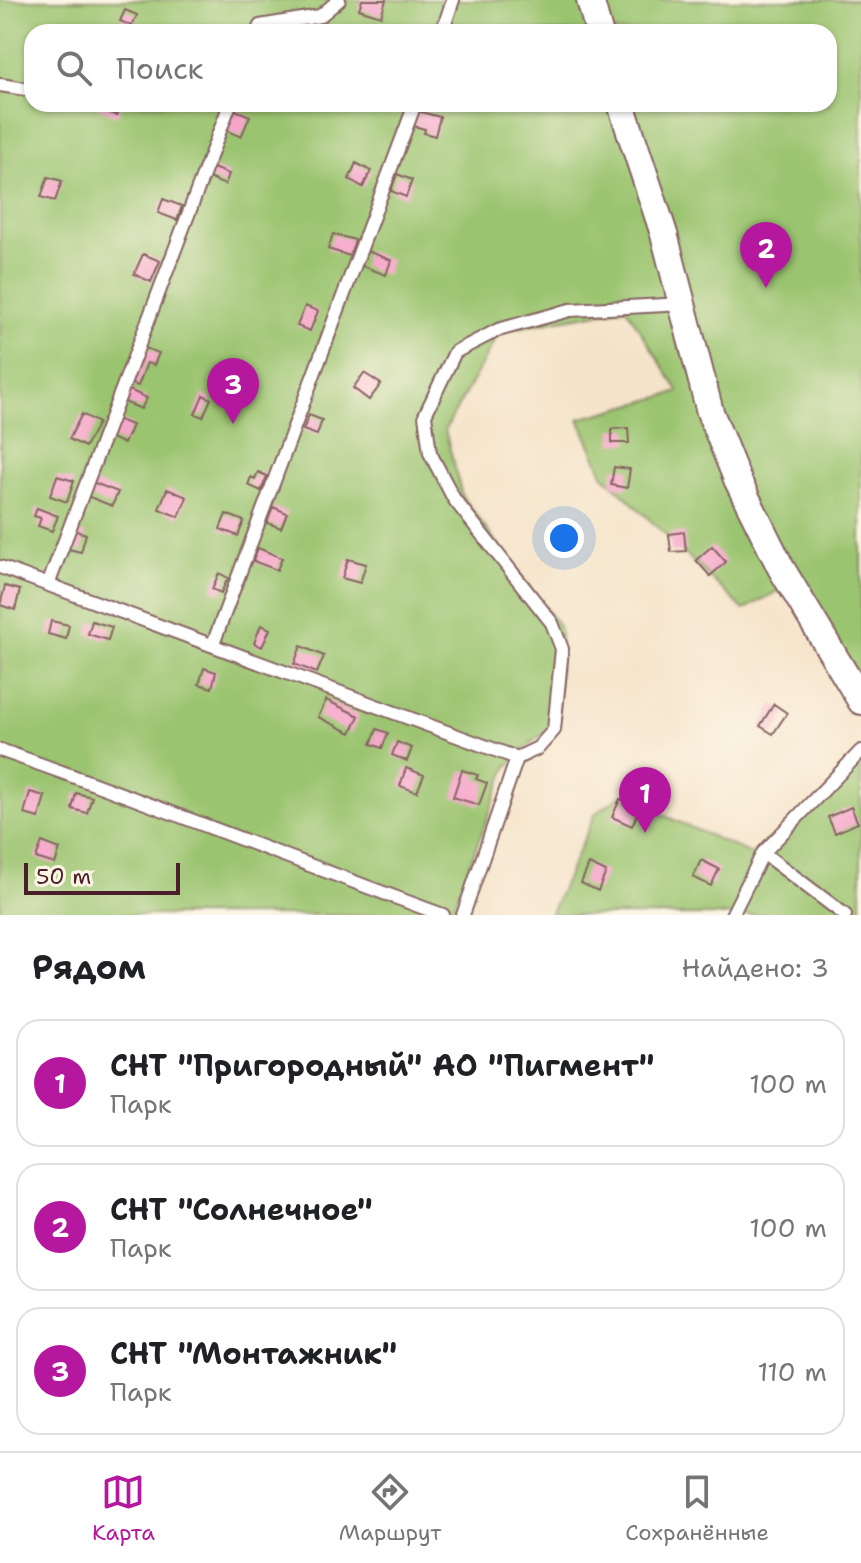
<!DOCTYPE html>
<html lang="ru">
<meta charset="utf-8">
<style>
body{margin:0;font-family:"Shantell Sans",sans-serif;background:#f2f2f2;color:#202124}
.scale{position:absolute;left:24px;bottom:20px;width:156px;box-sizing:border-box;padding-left:8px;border:4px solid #4a1f2b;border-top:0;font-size:22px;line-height:28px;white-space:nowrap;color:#4a1f2b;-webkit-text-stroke:6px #fcf5e5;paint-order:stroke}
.you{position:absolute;left:564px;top:538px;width:28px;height:28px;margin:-20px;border:6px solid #fff;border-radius:50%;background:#1a73e8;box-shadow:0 0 0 12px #1a73e833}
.badge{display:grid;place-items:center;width:52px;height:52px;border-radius:50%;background:#b5179e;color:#fff;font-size:26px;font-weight:700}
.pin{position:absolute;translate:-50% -66px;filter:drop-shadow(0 2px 4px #0008)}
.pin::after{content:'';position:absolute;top:42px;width:28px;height:24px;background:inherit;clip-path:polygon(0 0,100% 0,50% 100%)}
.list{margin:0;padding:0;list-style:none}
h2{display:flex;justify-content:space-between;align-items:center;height:104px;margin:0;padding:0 32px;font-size:34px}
h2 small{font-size:26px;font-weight:400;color:#757577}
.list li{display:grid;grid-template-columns:52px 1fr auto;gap:24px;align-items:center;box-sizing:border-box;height:128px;margin:0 16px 16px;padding:0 16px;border:2px solid #e0e0e0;border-radius:24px}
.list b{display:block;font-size:30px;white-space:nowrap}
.list p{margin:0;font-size:26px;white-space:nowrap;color:#757577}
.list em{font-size:26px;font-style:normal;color:#757577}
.icon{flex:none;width:44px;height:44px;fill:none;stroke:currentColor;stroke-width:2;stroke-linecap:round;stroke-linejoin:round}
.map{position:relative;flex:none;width:861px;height:915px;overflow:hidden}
.search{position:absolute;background:#fff;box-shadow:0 2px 6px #0004;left:24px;right:24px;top:24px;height:88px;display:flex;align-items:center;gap:20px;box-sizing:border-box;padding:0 28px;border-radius:24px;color:#757577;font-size:30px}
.sheet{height:536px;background:#fff}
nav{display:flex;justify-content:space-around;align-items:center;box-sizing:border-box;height:112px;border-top:2px solid #e0e0e0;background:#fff;font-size:22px;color:#757577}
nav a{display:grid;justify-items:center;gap:4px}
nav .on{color:#b5179e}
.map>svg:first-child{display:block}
</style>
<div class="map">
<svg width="861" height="915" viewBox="0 0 861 915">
<rect width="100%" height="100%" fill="#fcf5e5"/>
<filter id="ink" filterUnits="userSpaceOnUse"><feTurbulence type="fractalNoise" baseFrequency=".0125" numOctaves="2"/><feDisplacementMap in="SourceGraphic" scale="16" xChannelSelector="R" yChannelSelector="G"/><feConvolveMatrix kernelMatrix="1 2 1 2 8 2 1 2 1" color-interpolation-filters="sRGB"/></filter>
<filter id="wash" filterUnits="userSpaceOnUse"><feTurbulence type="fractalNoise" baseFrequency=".006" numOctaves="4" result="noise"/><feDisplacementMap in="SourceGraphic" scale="32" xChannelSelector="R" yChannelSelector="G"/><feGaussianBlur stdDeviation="1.8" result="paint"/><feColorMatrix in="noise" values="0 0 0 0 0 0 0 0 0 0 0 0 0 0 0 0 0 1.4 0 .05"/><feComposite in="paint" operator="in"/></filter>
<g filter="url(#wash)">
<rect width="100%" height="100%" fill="#f5e3c9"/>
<path fill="#9bc470" stroke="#72724e" stroke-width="2" fill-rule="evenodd" d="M0,0H861V695L801,578L744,610L604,476L579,419L679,392L626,308L500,331L445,430L462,496L560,628L558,723L533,741L507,767L450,915H0ZM32,32H829V104H32Z
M861,759V915H550L595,814L620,796L758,857Z"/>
<g id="blocks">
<path fill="#f6a6cb" d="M362,0H386L381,16L359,9Z
M125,10L137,15L132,26L120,21Z
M100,104H122L117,116L98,108Z
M233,109L250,116L241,137L224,129Z
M417,111L440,117L435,136L424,133L425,129L413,126Z
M356,163L371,171L363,187L349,179Z
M210,167L229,174L225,185L206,177Z
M397,174L412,180L406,197L391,191Z
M48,177L62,181L55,201L41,197Z
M163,199L182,206L177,220L158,213Z
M333,234L355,240L350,256L328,249Z
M367,251L391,260L386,275L362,266Z
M143,254L160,261L151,282L134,274Z
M305,306L318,311L310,331L297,326Z
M142,347L159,353L154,365L147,363L138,386L128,382Z
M364,373L381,384L369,400L353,388Z
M127,389L147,398L141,409L122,401Z
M203,395L211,399L203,417L195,414Z
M82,414L98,423L85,447L69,439Z
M309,415L322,420L317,435L303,430Z
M116,419L132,425L124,444L109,437Z
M628,428L629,443H612V429Z
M614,467L630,469L627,488L611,485Z
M258,472L267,476L261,491L248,485L251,477L255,479Z
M57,476L74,481L67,502L50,496Z
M92,482L118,492L112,506L87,496Z
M167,489L187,497L179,517L159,509Z
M273,507L287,513L281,528L267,523Z
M37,508L58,516L52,531L38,526L41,518L34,516Z
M226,514L244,521L238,536L220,529Z
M73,530L86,534L81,552L68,549Z
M684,532L686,551L671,552L669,534Z
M712,546L726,562L710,576L696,560Z
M258,548L282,558L277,570L253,561Z
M348,559L366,564L360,583L342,578Z
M219,573L228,578L221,593L212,589Z
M5,586L20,590L15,610L0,605Z
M51,621L69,625L66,639L48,634Z
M92,621L112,627L108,640L88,634Z
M261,625L270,629L262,647L254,643Z
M301,646L324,656L317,673L294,664Z
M204,668L216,672L212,688L199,684Z
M326,700L359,716L351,733L318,717Z
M774,704L787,713L773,734L760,726Z
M377,729L388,733L382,748L371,744Z
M397,742L412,748L407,761L392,755Z
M406,768L424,775L417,792L400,786Z
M462,770L478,775L476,779L487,783L479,805L453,797Z
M30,792L45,796L39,818L24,814Z
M76,793L92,797L87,813L72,809Z
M620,799L640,807L632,826L612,817Z
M851,807L858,823L835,833L828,817Z
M42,842L60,849L55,864L36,858Z
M701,860L719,869L711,886L693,877Z
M589,864L606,872L598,891L581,883Z"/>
</g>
</g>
<g filter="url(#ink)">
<use href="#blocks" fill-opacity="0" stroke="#866462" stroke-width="2"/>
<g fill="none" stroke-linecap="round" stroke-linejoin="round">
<defs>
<path id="service" d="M257,32L260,26L320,16L339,0
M442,32L453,0
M0,85L32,90
M0,567L517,758L463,915
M48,585L230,104
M213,644L415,104
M0,750C149,802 295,861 443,915
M517,758L538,748L554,730L562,649L552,623L454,499L430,453L425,415L455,352L498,330L570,310L684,304
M763,853L845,915
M732,915L763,853L861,751"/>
<path id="minor" d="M590,0L599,32
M621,104L664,234L710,412L737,479L781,568L861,701"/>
</defs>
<use href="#service" stroke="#866462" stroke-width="16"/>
<use href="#minor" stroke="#866462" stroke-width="30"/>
<use href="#service" stroke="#fff" stroke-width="12"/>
<use href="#minor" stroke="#fff" stroke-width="26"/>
</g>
</g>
</svg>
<div class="scale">50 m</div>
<div class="you"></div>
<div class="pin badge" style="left:645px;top:833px">1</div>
<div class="pin badge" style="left:766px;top:288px">2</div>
<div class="pin badge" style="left:233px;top:424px">3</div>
<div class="search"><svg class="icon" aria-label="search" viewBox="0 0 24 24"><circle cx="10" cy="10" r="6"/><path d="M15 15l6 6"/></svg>Поиск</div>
</div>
<section class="sheet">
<h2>Рядом<small>Найдено: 3</small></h2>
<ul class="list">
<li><span class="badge">1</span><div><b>СНТ &quot;Пригородный&quot; АО &quot;Пигмент&quot;</b><p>Парк</p></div><em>100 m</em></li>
<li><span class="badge">2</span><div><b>СНТ &quot;Солнечное&quot;</b><p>Парк</p></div><em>100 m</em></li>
<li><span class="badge">3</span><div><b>СНТ &quot;Монтажник&quot;</b><p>Парк</p></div><em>110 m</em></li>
</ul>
</section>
<nav>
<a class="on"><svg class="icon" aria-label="map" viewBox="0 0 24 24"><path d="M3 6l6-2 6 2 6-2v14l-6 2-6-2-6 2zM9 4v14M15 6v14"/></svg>Карта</a>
<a><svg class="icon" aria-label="directions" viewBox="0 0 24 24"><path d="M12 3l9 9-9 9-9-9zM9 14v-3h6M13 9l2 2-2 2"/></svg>Маршрут</a>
<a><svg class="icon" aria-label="saved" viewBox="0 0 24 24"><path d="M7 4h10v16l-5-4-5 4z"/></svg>Сохранённые</a>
</nav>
